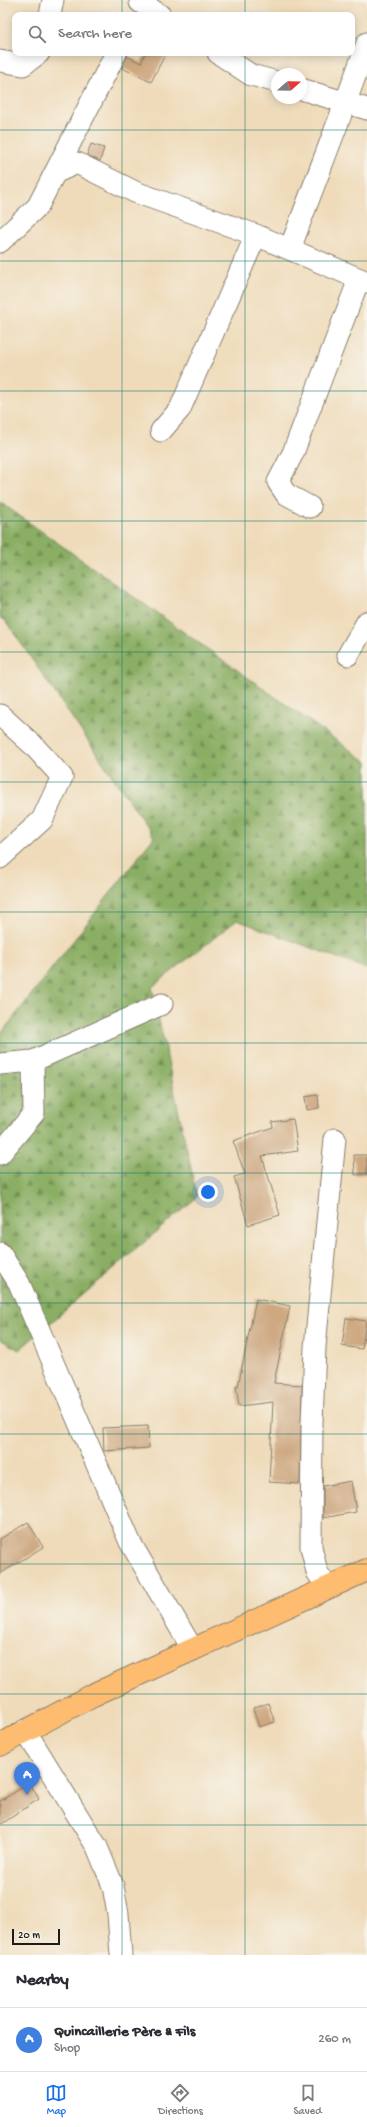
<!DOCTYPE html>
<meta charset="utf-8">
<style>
body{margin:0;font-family:"Gochi Hand",sans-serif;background:#f2f2f3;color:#2b2b33}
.compass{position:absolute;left:271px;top:68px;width:36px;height:36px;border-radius:50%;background:#fff;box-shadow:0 2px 10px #0003;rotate:70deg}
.scale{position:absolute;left:12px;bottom:10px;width:48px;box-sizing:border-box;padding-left:4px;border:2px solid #1c1c1c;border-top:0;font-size:11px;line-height:14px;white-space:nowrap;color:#1c1c1c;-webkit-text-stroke:3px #f7f3e8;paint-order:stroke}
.you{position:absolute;left:208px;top:1192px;width:14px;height:14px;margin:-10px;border:3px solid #fff;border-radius:50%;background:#1a73e8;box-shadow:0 0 0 6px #1a73e833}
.badge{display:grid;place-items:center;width:26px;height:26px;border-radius:50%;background:#1a73e8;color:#fff;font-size:13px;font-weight:700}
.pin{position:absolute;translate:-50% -33px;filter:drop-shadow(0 1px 2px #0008)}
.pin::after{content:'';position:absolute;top:21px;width:14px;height:12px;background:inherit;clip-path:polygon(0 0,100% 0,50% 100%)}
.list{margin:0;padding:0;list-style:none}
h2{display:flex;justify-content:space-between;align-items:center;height:52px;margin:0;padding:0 16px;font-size:17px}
h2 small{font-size:13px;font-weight:400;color:#7c7c81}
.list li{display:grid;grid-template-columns:26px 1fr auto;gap:12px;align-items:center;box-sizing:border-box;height:64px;padding:0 16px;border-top:1px solid #e1e1e2}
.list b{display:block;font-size:15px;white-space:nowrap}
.list p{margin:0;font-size:13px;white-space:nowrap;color:#7c7c81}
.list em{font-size:13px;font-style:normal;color:#7c7c81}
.icon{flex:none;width:22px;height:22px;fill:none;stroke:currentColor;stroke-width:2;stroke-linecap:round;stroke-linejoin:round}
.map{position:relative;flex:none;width:367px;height:1955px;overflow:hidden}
.search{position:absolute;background:#fff;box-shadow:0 2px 10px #0003;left:12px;right:12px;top:12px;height:44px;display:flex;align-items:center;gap:10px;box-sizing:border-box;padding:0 14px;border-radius:8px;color:#7c7c81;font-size:15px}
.sheet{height:116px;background:#fff}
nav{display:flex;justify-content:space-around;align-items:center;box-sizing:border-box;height:56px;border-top:1px solid #e1e1e2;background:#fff;font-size:11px;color:#7c7c81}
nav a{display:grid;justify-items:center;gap:2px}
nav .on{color:#1a73e8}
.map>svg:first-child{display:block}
</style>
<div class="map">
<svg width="367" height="1955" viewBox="0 0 367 1955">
<defs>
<pattern id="forest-firs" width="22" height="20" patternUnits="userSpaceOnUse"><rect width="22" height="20" fill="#8aae63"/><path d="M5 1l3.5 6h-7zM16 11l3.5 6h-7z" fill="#708d51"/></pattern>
</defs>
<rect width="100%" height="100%" fill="#f7f3e8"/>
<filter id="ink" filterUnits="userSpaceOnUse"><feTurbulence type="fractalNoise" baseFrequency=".025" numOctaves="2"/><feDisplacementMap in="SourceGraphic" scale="8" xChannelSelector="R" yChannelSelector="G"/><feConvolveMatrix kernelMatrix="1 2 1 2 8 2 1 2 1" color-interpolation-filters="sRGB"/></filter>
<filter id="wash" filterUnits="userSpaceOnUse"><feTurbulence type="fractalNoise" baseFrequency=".012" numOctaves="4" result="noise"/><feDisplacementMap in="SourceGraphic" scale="16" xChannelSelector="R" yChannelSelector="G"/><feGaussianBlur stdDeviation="0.9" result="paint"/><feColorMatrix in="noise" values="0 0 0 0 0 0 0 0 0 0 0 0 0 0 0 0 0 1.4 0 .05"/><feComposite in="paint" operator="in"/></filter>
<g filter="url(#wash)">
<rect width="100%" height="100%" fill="#efdbba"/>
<path fill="url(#forest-firs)" stroke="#536540" d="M0,502L367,762V969L237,920L152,987L197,1197L19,1350L0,1339V1035L154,837L5,620L0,618Z"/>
<g id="blocks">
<path fill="#cea881" d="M145,53H166L151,82L122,68L127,56L141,63Z
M91,144L104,148L100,161L87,155Z
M318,1095L319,1108L307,1110L305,1097Z
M293,1119L298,1151L262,1156L280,1215L248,1225L234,1177L245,1174L233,1141L273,1127L272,1122Z
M354,1155H367V1174L355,1175Z
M256,1299L290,1306L274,1383L302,1385L300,1484L269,1482L273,1402L239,1406L236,1386H238Z
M346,1318L366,1321L362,1349L342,1346Z
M148,1426L149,1448L104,1451L103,1428Z
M351,1481L356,1512L323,1518V1486Z
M28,1522L43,1547L0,1574V1539Z
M268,1703L275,1722L259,1727L253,1708Z
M30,1783L39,1799L0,1825V1801Z"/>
</g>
</g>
<g filter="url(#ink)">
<use href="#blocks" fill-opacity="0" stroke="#867c6b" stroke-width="1"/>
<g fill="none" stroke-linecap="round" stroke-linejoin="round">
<defs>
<path id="minor" d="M140,2L160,15
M50,15L53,0
M218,53L251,75L277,82
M0,61L23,65L39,53
M301,89L367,109
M57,172L77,163L135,192L256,235L367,282
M0,242L38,206L116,53
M290,249C315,181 343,112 367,43
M161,431L180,409L256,235
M310,507L286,494L278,482L293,453L359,279
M348,655L367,622
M0,715L33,745L62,777L42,820L0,858
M0,1064L33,1061L162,1004
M0,1154L34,1113L33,1061
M0,1253L19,1283L130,1542L193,1650
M328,1588L317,1572L311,1547L312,1423L315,1347L335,1139
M25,1730L97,1847L113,1886L118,1914L121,1955"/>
<path id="major" d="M0,1745L93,1695L367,1570"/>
</defs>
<use href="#minor" stroke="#867c6b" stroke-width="23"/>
<use href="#major" stroke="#867c6b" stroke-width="24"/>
<use href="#minor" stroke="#fff" stroke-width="21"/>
<use href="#major" stroke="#febc70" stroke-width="22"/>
</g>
</g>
<path fill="none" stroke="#0f766e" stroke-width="1" stroke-opacity="0.55" d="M122,0V15M245,0V15M122,53V1955M245,53V1955M0,130H367M0,261H367M0,391H367M0,521H367M0,652H367M0,782H367M0,912H367M0,1043H367M0,1173H367M0,1303H367M0,1434H367M0,1564H367M0,1694H367M0,1825H367"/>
</svg>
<svg class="compass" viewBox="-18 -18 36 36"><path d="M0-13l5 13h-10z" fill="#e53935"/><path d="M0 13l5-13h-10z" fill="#7c7c81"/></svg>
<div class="scale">20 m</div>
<div class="you"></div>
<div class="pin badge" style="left:27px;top:1795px;background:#3f7fe0">A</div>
<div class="search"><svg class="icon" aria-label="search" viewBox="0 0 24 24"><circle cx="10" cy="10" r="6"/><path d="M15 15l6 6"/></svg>Search here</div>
</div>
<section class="sheet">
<h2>Nearby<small></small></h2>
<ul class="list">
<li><span class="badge" style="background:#3f7fe0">A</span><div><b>Quincaillerie Père &amp; Fils</b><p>Shop</p></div><em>260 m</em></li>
</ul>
</section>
<nav>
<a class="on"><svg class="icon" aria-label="map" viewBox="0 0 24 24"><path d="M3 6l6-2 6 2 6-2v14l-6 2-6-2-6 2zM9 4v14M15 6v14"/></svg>Map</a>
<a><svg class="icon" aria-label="directions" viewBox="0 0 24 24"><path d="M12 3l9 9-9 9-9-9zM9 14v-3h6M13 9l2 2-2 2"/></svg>Directions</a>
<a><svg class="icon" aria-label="saved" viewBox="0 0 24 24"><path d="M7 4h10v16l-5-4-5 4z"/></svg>Saved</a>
</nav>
